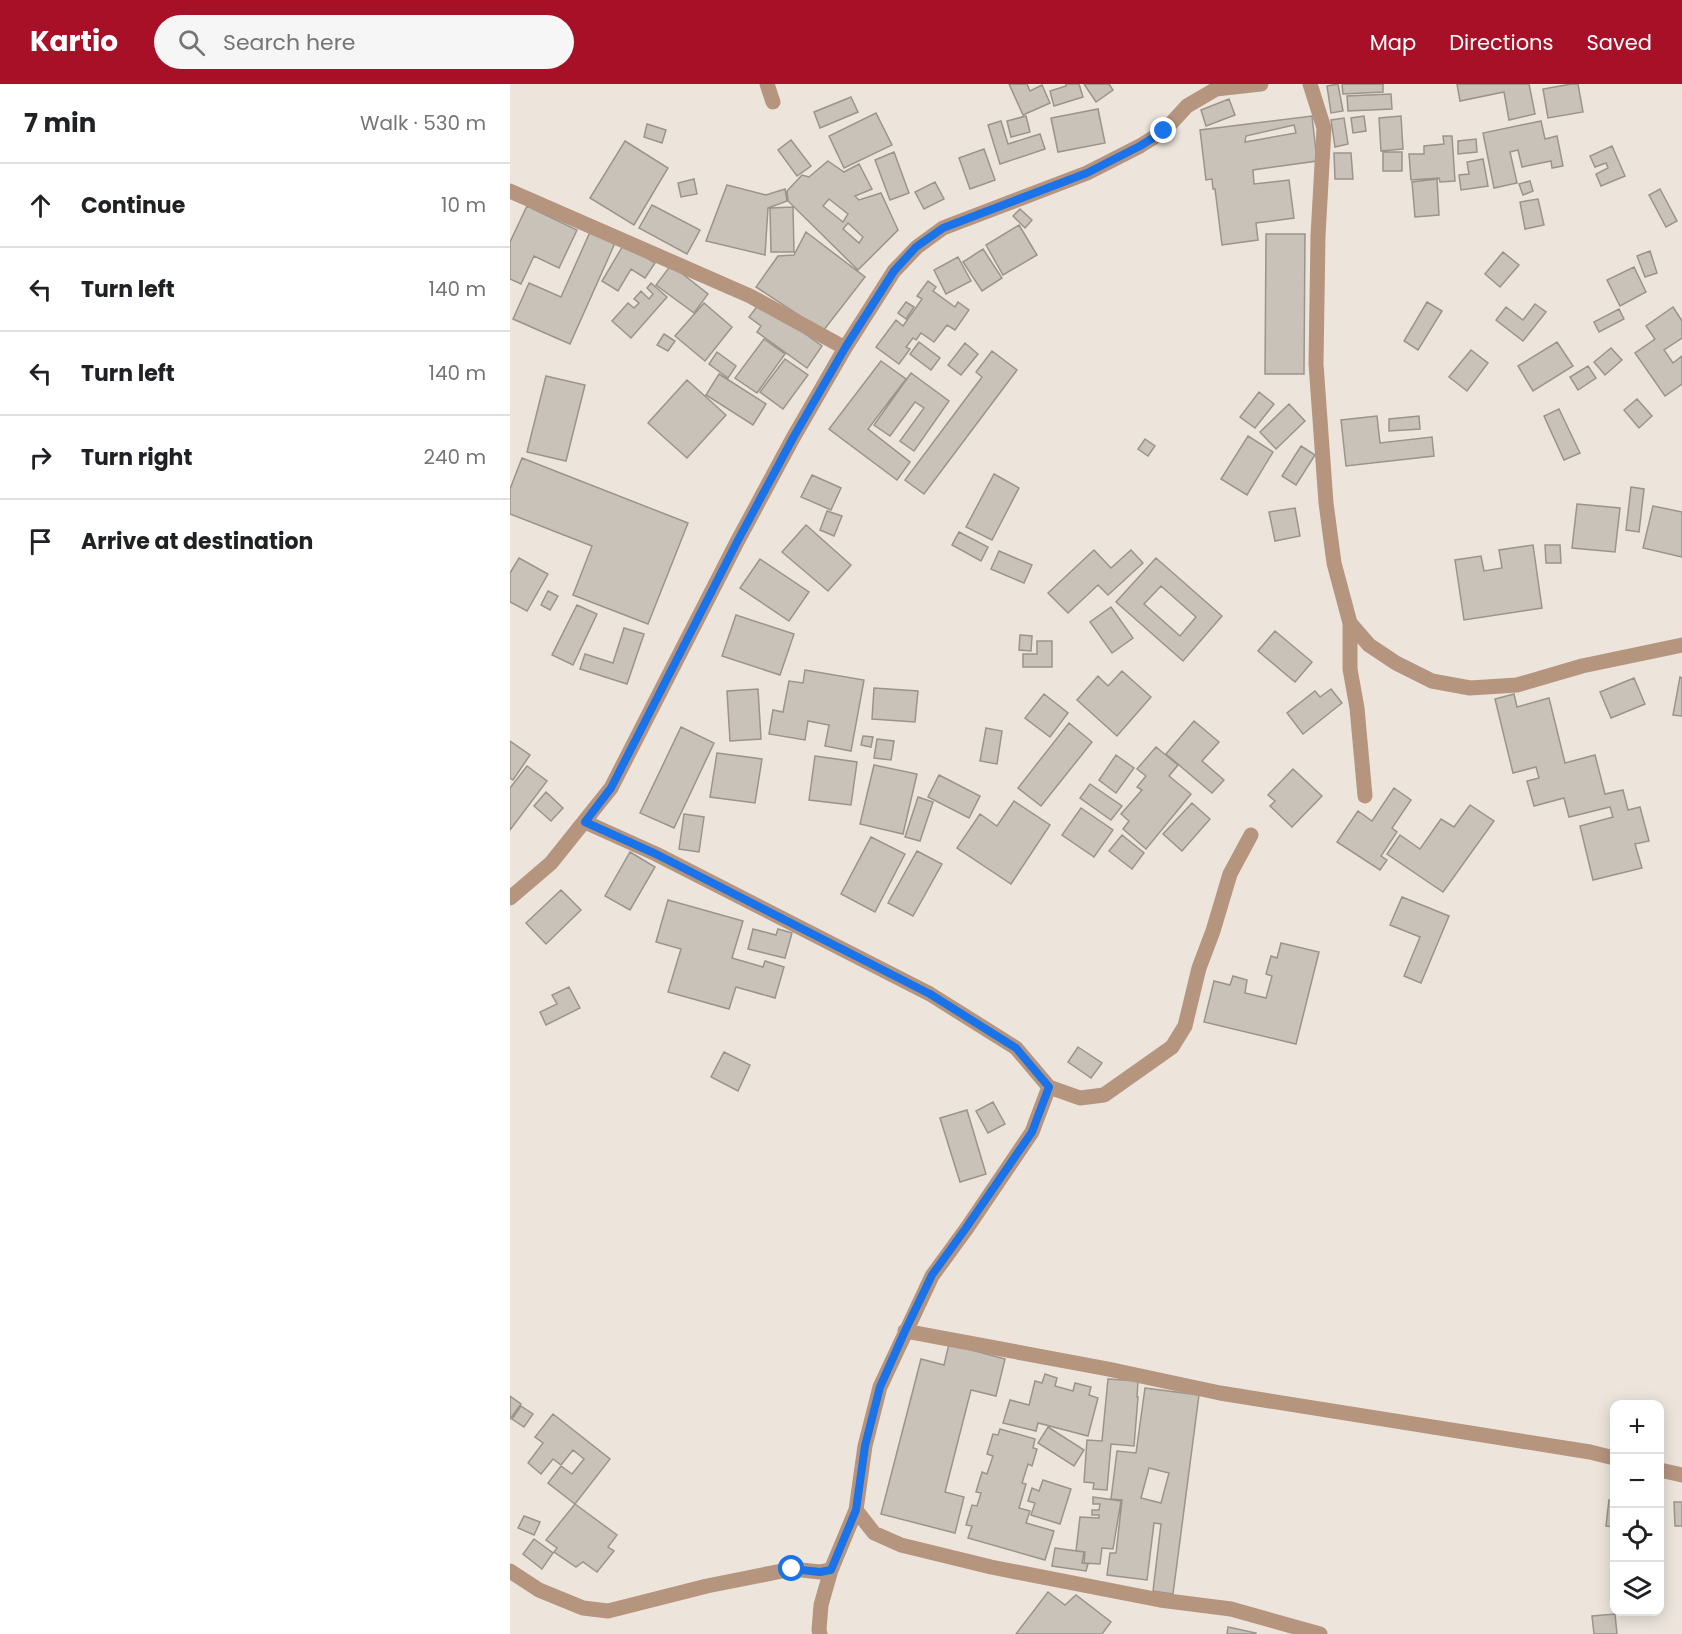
<!DOCTYPE html>
<meta charset="utf-8">
<style>
body{margin:0;font-family:Poppins,sans-serif;background:#f6f6f6;color:#202124}
.controls{position:absolute;right:18px;bottom:18px;display:grid;overflow:hidden;border-radius:12px;box-shadow:0 3px 15px #0003}
.controls button{width:54px;height:54px;display:grid;place-items:center;padding:0;border:0;border-bottom:2px solid #e0e0e0;background:#fff;color:#202124;font:30px sans-serif}
.stop{position:absolute;width:18px;height:18px;margin:-14px;border:4px solid #1a73e8;border-radius:50%;background:#fff}
.stop.end{background:#1a73e8;border-color:#fff;box-shadow:0 2px 6px #0008}
.list{margin:0;padding:0;list-style:none}
h2{display:flex;justify-content:space-between;align-items:center;height:78px;margin:0;padding:0 24px;font-size:26px}
h2 small{font-size:20px;font-weight:400;color:#757577}
.list li{display:grid;grid-template-columns:39px 1fr auto;gap:18px;align-items:center;box-sizing:border-box;height:84px;padding:0 24px;border-top:2px solid #e0e0e0}
.list b{display:block;font-size:22px;white-space:nowrap}
.list em{font-size:20px;font-style:normal;color:#757577}
.icon{flex:none;width:33px;height:33px;fill:none;stroke:currentColor;stroke-width:2;stroke-linecap:round;stroke-linejoin:round}
.map{position:relative;flex:none;width:1172px;height:1550px;overflow:hidden}
header{display:flex;align-items:center;gap:36px;box-sizing:border-box;height:84px;padding:0 30px;background:#a81028;color:#fff}
header strong{font-size:28px}
nav{display:flex;gap:33px;margin-inline-start:auto;font-size:21px}
.search{width:420px;height:54px;background:#f6f6f6;display:flex;align-items:center;gap:15px;box-sizing:border-box;padding:0 21px;border-radius:33px;color:#757577;font-size:22px}
main{display:flex}
aside{flex:1;background:#fff}
.map>svg:first-child{display:block}
</style>
<header>
<strong>Kartio</strong>
<div class="search"><svg class="icon" aria-label="search" viewBox="0 0 24 24"><circle cx="10" cy="10" r="6"/><path d="M15 15l6 6"/></svg>Search here</div>
<nav><a>Map</a><a>Directions</a><a>Saved</a></nav>
</header>
<main>
<aside>
<h2>7 min<small>Walk · 530 m</small></h2>
<ul class="list">
<li><svg class="icon" aria-label="ahead" viewBox="0 0 24 24"><path d="M12 20V5M6 11l6-6 6 6"/></svg><div><b>Continue</b></div><em>10 m</em></li>
<li><svg class="icon" aria-label="left" viewBox="0 0 24 24"><path d="M17 20v-9H6M10 6l-5 5 5 5"/></svg><div><b>Turn left</b></div><em>140 m</em></li>
<li><svg class="icon" aria-label="left" viewBox="0 0 24 24"><path d="M17 20v-9H6M10 6l-5 5 5 5"/></svg><div><b>Turn left</b></div><em>140 m</em></li>
<li><svg class="icon" aria-label="right" viewBox="0 0 24 24"><path d="M7 20v-9h11M14 6l5 5-5 5"/></svg><div><b>Turn right</b></div><em>240 m</em></li>
<li><svg class="icon" aria-label="arrive" viewBox="0 0 24 24"><path d="M6 21V4h12l-3 4 3 4H6"/></svg><div><b>Arrive at destination</b></div></li>
</ul>
</aside>
<div class="map">
<svg width="1172" height="1550" viewBox="0 0 1172 1550">
<rect width="100%" height="100%" fill="#ede5dc"/>
<path fill="#c9c2b9" stroke="#9b948b" stroke-width="1.5" fill-rule="evenodd" d="M499,0H517L520,7L532,1L540,19L513,31Z
M556,0H569L573,13L544,22L540,7L556,2Z
M574,0H599L603,6L586,18Z
M828,0L833,27L821,29L817,2Z
M832,0H873V8L833,10Z
M947,0H1019L1025,30L999,36L994,8L950,17Z
M1061,0H1068L1073,28L1038,34L1033,5Z
M881,10L882,25L838,27L837,12Z
M341,13L348,28L310,44L304,28Z
M719,15L725,31L696,42L691,26Z
M588,25L595,59L548,68L541,34Z
M366,29L382,61L334,84L319,52Z
M516,32L520,48L501,53L497,37Z
M802,32L807,77L743,86L744,100L779,96L784,134L746,139L748,156L712,161L705,105H703L702,95L696,96L690,46ZM784,41L786,49L735,58L736,52Z
M854,32L856,47L843,49L841,34Z
M891,32L893,65L871,67L869,34Z
M834,34L838,60L825,63L821,36Z
M491,37L498,60L530,50L535,65L490,80L478,41Z
M1031,37L1035,55L1047,52L1053,82L1042,84L1041,77L1012,83L1008,66L1000,68L1007,99L984,104L973,49Z
M137,40L156,46L152,59L134,53Z
M933,52H942L945,97L930,98L929,94L901,96L899,70H914V62L934,60Z
M966,55L967,68L948,70V57Z
M281,56L301,82L287,92L268,66Z
M115,57L158,84L124,141L80,114Z
M1102,62L1115,92L1091,102L1086,90L1098,84L1096,79L1085,83L1080,72Z
M474,65L485,96L460,105L449,74Z
M384,68L399,109L380,116L365,76Z
M873,68H892V87H873Z
M824,69H841L843,95H825Z
M973,75L978,102L951,106L949,91L959,90L957,78Z
M318,77L334,88L349,80L362,105L345,112L349,116L371,109L388,146L348,186L278,117L277,107L292,91L299,93ZM319,115L338,130L333,138L313,122ZM338,139L353,153L349,159L333,145Z
M184,95L187,110L171,113L168,99Z
M927,95L929,131L905,133L902,98Z
M1020,97L1023,107L1013,111L1009,100Z
M425,98L434,115L414,125L405,108Z
M217,101L256,111L275,105L277,117L258,124L255,171L196,157Z
M1150,105L1167,137L1156,143L1139,111Z
M1028,115L1034,141L1015,145L1010,118Z
M142,121L190,146L177,170L129,144Z
M17,122L67,146L49,184L24,172L11,200L0,195V158Z
M283,123L284,168H261L260,124Z
M510,125L522,136L515,144L503,132Z
M509,141L527,171L493,191L476,161Z
M80,148L105,159L60,260L3,235L19,199L51,213Z
M296,148L355,193L313,247L246,203L268,172L284,171Z
M756,150H795L794,290H755Z
M114,160L145,179L135,194L121,185L108,207L92,197Z
M473,165L492,194L472,207L453,178Z
M1140,167L1147,189L1135,193L1127,172Z
M993,168L1009,181L990,203L975,190Z
M448,173L461,197L436,210L424,186Z
M161,181L198,210L184,229L146,201Z
M1124,183L1136,208L1110,222L1097,196Z
M418,197L426,203L423,207L445,223L448,218L459,226L445,246L437,241L424,258L411,249L406,256L403,254L396,263L400,265L389,280L366,263L386,236L393,242L412,215L407,212Z
M141,199L157,213L121,254L102,237L118,219L124,224L129,219L124,215L131,207L139,215L143,210L137,204Z
M396,218L404,223L396,235L388,229Z
M917,218L932,227L908,266L894,257Z
M194,219L222,243L195,277L165,252Z
M249,220L261,225L312,262L297,284L247,248L251,242L239,233Z
M1025,220L1036,228L1013,257L986,236L996,223L1013,236Z
M1163,223L1172,237V254L1154,266L1163,279L1172,272V300L1155,312L1125,269L1145,255L1136,242Z
M1109,225L1114,235L1089,248L1084,238Z
M154,250L165,257L158,267L147,261Z
M254,255L275,270L247,309L225,294Z
M409,258L430,274L421,286L400,270Z
M1047,258L1063,282L1023,307L1008,282Z
M455,259L468,270L451,291L438,281Z
M1101,264L1112,276L1095,291L1084,278Z
M961,266L978,279L957,307L939,293Z
M482,267L507,286L414,410L395,396L472,293L466,288Z
M207,268L226,282L218,294L199,280Z
M275,275L298,291L273,325L250,308Z
M371,277L396,295L358,345L400,378L387,396L319,345Z
M1078,282L1086,294L1068,306L1060,293Z
M401,289L439,317L404,367L390,357L414,324L405,318L380,352L364,341Z
M209,290L256,320L243,341L196,311Z
M36,292L75,301L56,377L17,368Z
M177,296L216,331L177,374L138,339Z
M749,308L764,320L745,344L730,333Z
M1127,315L1142,332L1129,344L1114,326Z
M779,320L795,337L766,365L750,348Z
M1049,325L1070,369L1054,376L1034,332Z
M867,332L870,359L922,353L924,372L836,382L831,336Z
M909,332L910,345L879,347V335Z
M738,352L763,368L737,411L711,395Z
M635,355L645,362L638,372L628,365Z
M791,362L805,371L786,401L772,392Z
M12,374L178,439L138,540L63,511L82,462L0,430V405Z
M484,390L509,404L482,456L456,443Z
M302,391L331,404L321,426L291,413Z
M1121,403L1134,405L1129,448L1116,446Z
M1067,420L1110,424L1105,468L1062,464Z
M1143,422L1172,428V473L1133,464Z
M785,424L790,452L765,457L759,428Z
M317,427L332,432L324,452L310,446Z
M296,441L341,481L318,507L272,468Z
M449,448L478,463L471,477L442,461Z
M1023,461L1032,524L954,536L945,476L971,472L974,487L992,484L989,466Z
M1035,461H1050L1051,479H1036Z
M584,466L601,484L621,466L633,479L598,511L588,501L558,529L538,509Z
M489,467L522,481L514,499L481,485Z
M9,474L38,490L17,527L0,518V489Z
M646,474L712,532L673,577L606,518ZM651,502L686,533L670,552L634,520Z
M250,475L299,508L279,537L230,504Z
M38,507L48,512L40,526L31,521Z
M67,521L87,530L63,581L42,571Z
M601,523L623,554L602,569L580,538Z
M226,531L284,550L270,591L212,572Z
M114,544L134,550L117,600L70,585L75,570L103,579Z
M765,547L802,578L785,598L748,567Z
M510,551L522,552L521,567L509,566Z
M527,557H542V583H513V570H527Z
M295,586L354,596L341,667L315,662L319,641L298,637L295,656L259,650L263,626L273,628L279,597L293,599Z
M612,587L641,613L607,652L567,616L588,592L598,602Z
M1170,593L1172,594V632L1163,631Z
M1124,594L1135,620L1101,634L1090,608Z
M364,604L408,607L405,638L362,635Z
M248,605L251,655L220,657L217,607Z
M821,605L832,619L793,650L777,629L805,607L810,613Z
M534,610L558,629L540,653L515,634Z
M1004,610L1007,623L1039,614L1055,679L1085,671L1095,710L1113,706L1118,726L1130,723L1139,757L1125,760L1132,784L1083,796L1070,742L1103,733L1100,723L1059,733L1054,714L1024,722L1017,697L1029,694L1026,683L1003,689L985,615Z
M684,637L709,658L692,677L714,696L702,709L656,670Z
M559,639L582,658L531,722L508,704Z
M171,643L204,659L164,744L130,729Z
M476,644L492,647L487,680L470,677Z
M353,652L363,653L361,663L351,661Z
M367,655L384,657L381,676L364,674Z
M0,657L20,671L3,696L0,694Z
M646,663L668,681L659,692L681,710L636,765L613,745L619,737L611,730L632,706L627,703L636,692L627,685Z
M207,669L252,675L245,719L200,713Z
M606,671L624,684L606,709L589,696Z
M305,672L347,678L341,721L299,716Z
M364,681L407,690L393,750L350,740Z
M17,682L37,697L0,746V704Z
M783,685L812,712L782,743L760,722L765,717L758,711Z
M429,691L470,712L459,734L418,713Z
M580,700L612,722L601,736L570,714Z
M884,704L901,716L882,744L887,748L871,772L877,776L870,786L827,758L848,727L862,737Z
M36,708L53,724L41,737L24,722Z
M408,713L423,718L410,757L395,753Z
M504,717L540,741L501,800L447,764L470,730L487,742Z
M682,719L700,735L672,767L653,750Z
M960,721L984,737L933,808L877,770L890,751L910,765L931,735L944,743Z
M571,724L603,746L584,773L552,751Z
M174,730L194,733L189,768L169,765Z
M612,751L634,769L622,785L599,767Z
M361,753L395,770L365,828L331,810Z
M407,767L432,780L403,832L378,819Z
M120,768L145,783L120,826L95,812Z
M51,806L71,826L36,860L16,839Z
M892,813L939,832L911,899L894,892L910,853L880,841Z
M158,816L233,837L222,874L253,883L255,877L274,883L265,914L226,903L219,925L158,908L171,865L146,858Z
M243,845L266,851L268,845L282,849L275,874L238,865Z
M771,859L809,868L786,960L694,938L704,897L720,901L723,892L737,896L735,909L756,914L762,892L756,890L761,872L767,874Z
M59,903L70,924L36,941L30,928L47,920L42,911Z
M568,963L592,979L581,994L558,978Z
M214,968L240,981L228,1007L201,993Z
M483,1018L495,1040L478,1049L466,1027Z
M457,1026L476,1090L450,1098L430,1034Z
M439,1260L495,1275L486,1312L461,1306L435,1408L454,1413L445,1449L371,1430L411,1275L434,1281Z
M535,1290L547,1294L545,1302L563,1307L565,1299L581,1303L579,1311L588,1314L578,1352L528,1339L526,1347L493,1339L500,1316L519,1321L525,1297L532,1299Z
M598,1295L628,1297L627,1313H628L624,1362L601,1360L597,1406L583,1405L584,1399L574,1398L577,1356L592,1357Z
M635,1304L689,1311L663,1510L643,1507L651,1440L644,1439L637,1496L597,1491L600,1469H606L612,1416L601,1415L607,1367L626,1369ZM639,1384L659,1389L651,1419L631,1414Z
M0,1312L11,1320L0,1335Z
M11,1322L23,1330L14,1343L2,1335Z
M43,1330L100,1375L65,1420L38,1399L51,1382L62,1390L74,1375L63,1366L51,1381L43,1375L31,1390L18,1379L33,1359L25,1353Z
M538,1343L574,1366L564,1382L528,1359Z
M490,1345L525,1355L523,1364L527,1365L522,1382L518,1380L512,1399L516,1400L509,1424L520,1427L516,1439L544,1447L535,1476L458,1454L462,1442L456,1441L462,1421L467,1422L471,1409L466,1408L472,1388L477,1390L483,1372L477,1370L483,1350L488,1351Z
M533,1396L561,1405L550,1440L521,1431L525,1419L518,1417L522,1404L529,1407Z
M583,1413L611,1417L603,1465L592,1464L590,1480L574,1479L575,1468L566,1467L570,1433L589,1434V1431H582V1426H589L590,1420H583Z
M1099,1416L1104,1417V1443L1096,1442Z
M1164,1418H1172V1442H1165Z
M65,1420L107,1451L98,1463L104,1467L87,1488L73,1478L66,1483L44,1468L47,1464L36,1456Z
M14,1432L30,1438L24,1451L8,1444Z
M24,1455L43,1469L32,1485L13,1470Z
M545,1464L574,1468L572,1479L578,1480L576,1487L542,1482Z
M538,1508L555,1521L566,1511L601,1538L592,1550H506Z
M1105,1530L1107,1550H1084L1082,1532Z
M718,1543L746,1549V1550H717Z"/>
<g fill="none" stroke-linecap="round" stroke-linejoin="round">
<path stroke="#b6957f" stroke-width="15" d="M257,0L263,18
M800,0L814,44L808,152L806,280L816,419L824,479L840,539L859,561L886,579L922,597L960,604L1007,601L1072,582L1172,561
M0,107L240,212L335,264
M840,539V585L847,624L855,712
M75,738L146,770L420,910L506,964L539,1003L522,1048L457,1144L422,1192L370,1303L355,1362L346,1426L321,1486L311,1521L309,1546L310,1550
M0,814L41,779L101,704L227,458L283,354L335,264L384,187L407,163L433,144L577,89L630,62L654,47L677,22L706,5L751,0
M539,1003L570,1014L594,1011L662,963L675,942L689,884L703,847L720,790L741,751
M395,1247L598,1285L710,1309L1080,1368L1104,1374
M1150,1386L1172,1391
M346,1426L364,1449L391,1461L481,1483L650,1516L721,1525L810,1550
M0,1487L29,1506L73,1524L98,1527L197,1502L282,1485L310,1488L321,1486"/>
</g>
<g fill="none" stroke-linecap="round" stroke-linejoin="round">
<path stroke="#1a73e8" stroke-width="8" d="M282,1485L310,1488L321,1486L346,1426L355,1362L370,1303L395,1247L422,1191L456,1144L522,1048L539,1003L506,964L420,910L146,770L75,738L101,704L227,458L283,354L335,264L384,187L406,163L433,144L577,89L630,62L654,47"/>
</g>
</svg>
<div class="controls">
<button>+</button>
<button>−</button>
<button><svg class="icon" aria-label="locate" viewBox="0 0 24 24"><circle cx="12" cy="12" r="6"/><path d="M12 2v4M12 18v4M2 12h4M18 12h4"/></svg></button>
<button><svg class="icon" aria-label="layers" viewBox="0 0 24 24"><path d="M12 4l9 5-9 5-9-5zM3 14l9 5 9-5"/></svg></button>
</div>
<div class="stop" style="left:282px;top:1485px"></div>
<div class="stop end" style="left:654px;top:47px"></div>
</div>
</main>
